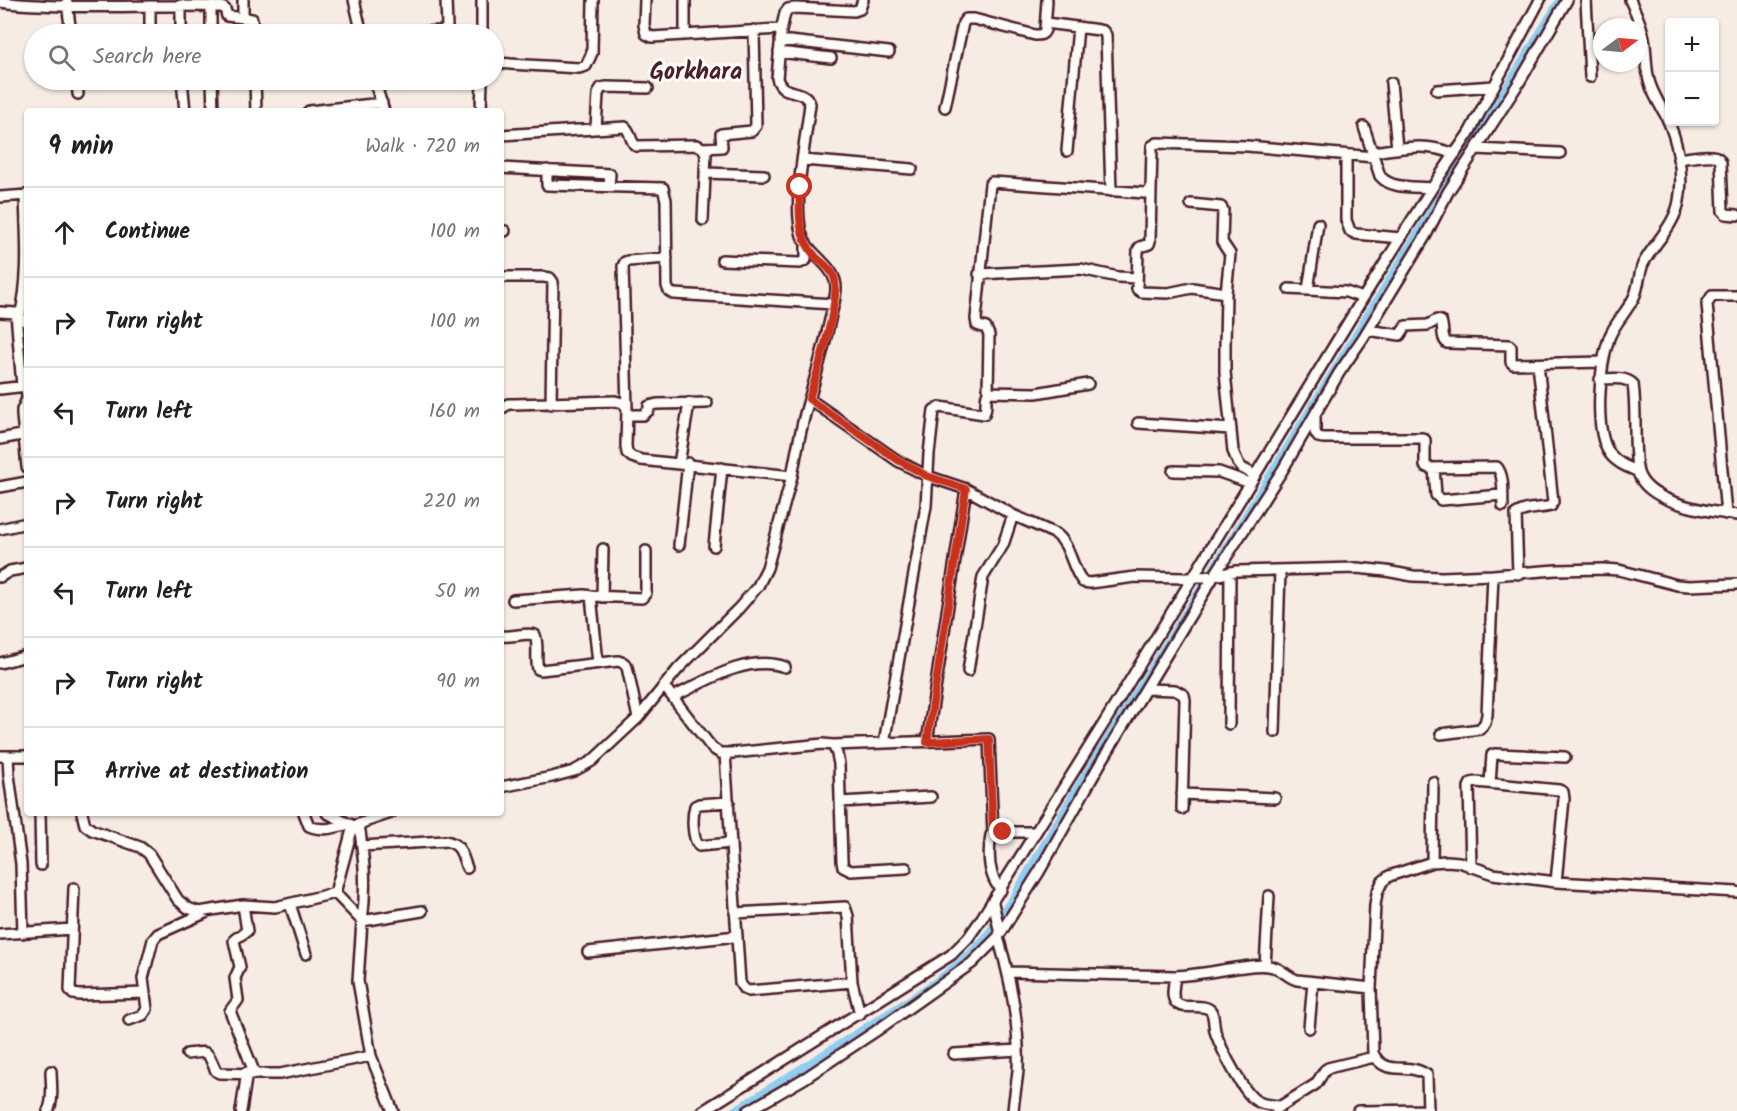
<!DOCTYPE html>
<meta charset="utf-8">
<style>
body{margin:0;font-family:Kalam,sans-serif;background:#f2f2f2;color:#202124}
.controls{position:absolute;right:18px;top:18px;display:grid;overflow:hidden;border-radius:6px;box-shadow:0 2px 4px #0004}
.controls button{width:54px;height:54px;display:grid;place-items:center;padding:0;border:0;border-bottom:2px solid #e0e0e0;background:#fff;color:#202124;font:30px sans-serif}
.compass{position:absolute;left:1593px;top:18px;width:54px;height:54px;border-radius:50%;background:#fff;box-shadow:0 2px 4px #0004;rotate:74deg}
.stop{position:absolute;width:18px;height:18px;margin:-14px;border:4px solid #c8321e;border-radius:50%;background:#fff}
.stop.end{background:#c8321e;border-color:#fff;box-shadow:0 2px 6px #0008}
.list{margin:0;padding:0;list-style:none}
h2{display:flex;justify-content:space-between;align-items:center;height:78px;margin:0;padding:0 24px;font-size:26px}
h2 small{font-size:20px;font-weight:400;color:#757577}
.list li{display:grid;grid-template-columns:39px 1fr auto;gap:18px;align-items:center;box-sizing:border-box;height:90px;padding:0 24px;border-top:2px solid #e0e0e0}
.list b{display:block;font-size:22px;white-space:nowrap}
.list em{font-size:20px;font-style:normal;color:#757577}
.icon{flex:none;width:33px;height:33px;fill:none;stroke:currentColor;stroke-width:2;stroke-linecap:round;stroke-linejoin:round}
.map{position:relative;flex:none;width:1737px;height:1111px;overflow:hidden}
.search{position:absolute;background:#fff;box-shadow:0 2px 4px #0004;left:24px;top:24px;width:480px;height:66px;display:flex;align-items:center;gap:15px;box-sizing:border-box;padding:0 21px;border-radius:33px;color:#757577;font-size:22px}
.panel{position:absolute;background:#fff;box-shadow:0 2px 4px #0004;left:24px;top:108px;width:480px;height:708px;border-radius:6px}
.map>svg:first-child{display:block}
</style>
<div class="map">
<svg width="1737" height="1111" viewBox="0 0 1737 1111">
<rect width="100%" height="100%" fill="#f7ece3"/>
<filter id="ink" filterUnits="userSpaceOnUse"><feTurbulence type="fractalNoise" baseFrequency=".0167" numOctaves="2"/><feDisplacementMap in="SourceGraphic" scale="12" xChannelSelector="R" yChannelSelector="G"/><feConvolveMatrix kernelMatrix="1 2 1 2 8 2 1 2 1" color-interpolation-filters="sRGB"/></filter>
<g filter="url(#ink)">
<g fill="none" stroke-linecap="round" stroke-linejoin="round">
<path stroke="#91cdf1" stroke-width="8" d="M734,1111L911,999L938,980L969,955L986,937L1013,898L1076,790L1218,561L1560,0"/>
<defs>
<path id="minor" d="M243,0V18
M354,0L362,34
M685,0V35
M1586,0L1590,77
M1630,0C1636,13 1642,25 1644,38C1647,54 1645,69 1650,84C1654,96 1660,105 1666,116C1678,141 1684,174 1679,201C1675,225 1654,243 1643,264C1639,274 1639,285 1635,295C1628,311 1615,322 1609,338C1600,365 1593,430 1610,454C1617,463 1627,467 1637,471
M0,2C20,5 40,5 60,6C114,8 168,4 222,7L225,9L227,16L252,19L253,34
M67,2L71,34
M181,5V34
M211,6V34
M1046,23L1099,30L1103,31L1106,35L1111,191
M781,31L785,13L788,9L795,8L854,11L860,9L863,0
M150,34V6
M383,34L443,31L447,27L446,0
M482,34V0
M780,40L889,52
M779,52L831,58
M494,63L579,68L586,66L592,53L593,0
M77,80L78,94
M182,80L185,111
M212,80L213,111
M255,80L256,111
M374,80L384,111
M1391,83L1397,149
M1437,90L1494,86
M945,107L963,23L966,19H974L1035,35C1040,35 1043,35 1045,30L1047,0
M309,111L382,103
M481,111L482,80
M1364,127L1380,176C1392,190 1415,186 1432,188
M596,128L598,94L601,88L606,87L648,88
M501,135L625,127C631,131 629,140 636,146L697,145L703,148L706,154L703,220
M703,148L722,147L721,134L752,131L756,126L754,30
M1476,149L1560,153
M1067,151L1078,27
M1372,152C1404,148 1424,142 1455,154
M1346,155V220L1350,231L1356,234L1401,238
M1678,159C1686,158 1713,153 1718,158C1720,159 1720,161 1721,162L1723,211L1726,214L1737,215
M803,160L912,169
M501,168L610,174L609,186
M547,170V185L663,188L666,200L667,286L669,291L674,294L833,304
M705,173L764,175
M1151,190L1150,241L1149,244L1140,247L1138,250L1137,289L1141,292L1168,293L1192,288L1226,293
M0,197L27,195
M1191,204L1221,207L1223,210L1222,242L1230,254L1226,293L1225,346V372L1233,451L1238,463L1242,468L1255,475
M501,231H505
M722,260L800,263L806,260V246
M979,274L1081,269L1118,277L1137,278
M501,277H544L550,278L553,282L551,404
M1289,289L1346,292L1363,298
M1308,290L1318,224
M0,312L16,313L27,323
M16,313L22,386
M20,316C30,277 26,236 25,195
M1368,330L1400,335L1406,326L1428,325L1437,320L1441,321C1444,328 1441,338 1447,343L1509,345L1511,347V362L1513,364L1603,362
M1600,379C1612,379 1624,376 1633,384C1637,412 1633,441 1637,468C1642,503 1709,512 1737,515
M26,386L27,399L22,410V415L27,467
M0,389L27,386
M988,392L989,335L986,328L977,325L976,319L990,184L992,182L1145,193L1151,190L1152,146L1157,143L1247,146L1374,157
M809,399L898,461L927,476L966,489L1013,515L1056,534C1071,545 1071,568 1083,582L1090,583L1135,577L1185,578L1214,576L1236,571L1357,568L1386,571L1413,576L1442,577L1493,575L1556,570L1603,569L1619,570L1677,585L1689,586L1737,584
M627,408L623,266L625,262L628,261L667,258
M501,409L508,404H514L615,401L623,403L627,408L626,446L627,453L632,457L641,460L792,476C797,450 801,425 809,400C817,371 825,344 831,315C833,307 836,297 836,288C836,264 806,255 801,232C793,199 806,139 810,104C804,86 782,98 777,78L781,34L779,29L652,37L646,34L644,25L645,0
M1315,414V432L1318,437L1323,438H1422L1425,440V466L1429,468L1497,467C1505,477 1502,494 1503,506
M628,415H643L649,410V406L657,404L707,403
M1138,423L1231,429
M0,439L27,434
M679,464L689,403
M1434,468L1436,495L1441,500L1502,495
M1173,471L1219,472L1250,483
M0,487L27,482
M1726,514L1707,304L1712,296H1737
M0,529L27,523
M679,545L688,463
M714,546L722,468
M1518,574L1516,514C1526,507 1540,509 1551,506L1553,502L1538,364
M0,577L10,571L27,568
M591,596L642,598L646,593V551
M602,597L603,549
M513,600L584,595L591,596L598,663
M501,636C512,638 524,632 535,635C539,645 535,658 538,669L541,670L618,661L624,663L627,667L638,718
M0,663L27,656
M968,671L983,577L1003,545L1013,515
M664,686L712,748L720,753H733L823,744L833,745L837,754L839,764L842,861L843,867L851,871L906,868
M1147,689L1175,690L1184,695L1185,700L1182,809
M673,697C706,681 747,654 785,667
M1229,724L1230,572
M1275,732L1280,570
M1441,734L1480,729L1485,723L1487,715L1493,575
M927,742L966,489
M884,743L926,506L929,454L934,410L940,407L984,414C988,406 984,399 988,392L1036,393L1088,384
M833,745L989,739L993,833
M725,753L740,983L744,989L749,991L852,982
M0,756H27
M8,756L9,775L21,864L23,933
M1490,783L1492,755L1495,754L1565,757
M501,787L552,777L574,771L592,761L638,718L678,669L739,608L758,586L767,568L792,476
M1182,794L1275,798
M729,802L699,804L695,806C692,816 692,838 699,846L731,843
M840,802L931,797
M40,813L41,865
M82,813L85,825L92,830L140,847L149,854L178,900L188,908L199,912L243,905L275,907L335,893L353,826L391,813
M304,813L309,826C322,832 336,827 350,824
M327,813L351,825
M359,824C364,860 367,884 362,921L422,911
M362,846L445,841C462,844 461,854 467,868
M1432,862L1433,782
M1471,867L1469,787L1471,783L1476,782L1559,790L1563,792L1564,799L1556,882
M74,888L70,990L73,994L80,995L145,993
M1001,890C988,876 988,853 991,835L996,832H1036
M335,893L362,921L358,981L371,1056L393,1111
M993,903L1000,933
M290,904L306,954
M243,905L247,931L235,939L234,941L240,967L235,978L238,1000L230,1011L255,1074H280L371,1056
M735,913L845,907L848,916L852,982L860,1014
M0,934L72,929
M998,937C1011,980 1020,1024 1018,1070C1017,1083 1014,1097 1013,1111
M588,952L737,936
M1265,966L1269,896
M1009,972L1175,976C1195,975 1215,971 1235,968C1247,967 1261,963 1273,967C1282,969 1287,977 1297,980L1371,988
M1175,976C1174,982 1173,988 1173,994C1174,1016 1202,1000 1211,1011C1215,1017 1213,1027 1216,1034C1221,1048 1244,1095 1257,1101C1263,1105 1272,1105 1279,1106
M129,1020L143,1015L147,1009L143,978L153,940L158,934L205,913
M1309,1028L1313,982
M187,1054C211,1051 206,1050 216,1071L219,1073L255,1074
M954,1054L1018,1050
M1276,1109L1316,1084L1325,1070L1328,1068L1374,1057
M48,1111C54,1100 51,1083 51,1071
M241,1111L247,1072
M703,1111L951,955L968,938L980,921L1106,720L1363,298L1439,177L1469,133L1540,0
M748,1111L805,1078L876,1031L972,963L998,937L1039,872L1100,764L1214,576L1282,471L1339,373L1363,338L1426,235L1448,192L1520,81L1567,0
M1358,1111L1428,1110
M1428,1111L1427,1075C1408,1061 1385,1078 1373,1053L1371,988L1375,905L1377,893L1382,882L1389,876L1432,862L1447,861L1459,862L1493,874L1556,882L1737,892"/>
</defs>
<use href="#minor" stroke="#4a1f2b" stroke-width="14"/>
<use href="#minor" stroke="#fdfcf7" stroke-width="9"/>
</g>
</g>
<g fill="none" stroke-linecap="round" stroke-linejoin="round" filter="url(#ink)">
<path stroke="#c8321e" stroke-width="8" d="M800,187C799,213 797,237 816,257C822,263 831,268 834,277C842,296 816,376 809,399L898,460L927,476L966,489L927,742L989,739L993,833L1003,832"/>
</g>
<g text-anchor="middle" stroke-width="6" stroke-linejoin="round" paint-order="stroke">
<g font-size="24" font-weight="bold" fill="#4a1f2b" stroke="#fdfcf7">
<text x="696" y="79">Gorkhara</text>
</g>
</g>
</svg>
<div class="controls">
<button>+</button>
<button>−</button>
</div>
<svg class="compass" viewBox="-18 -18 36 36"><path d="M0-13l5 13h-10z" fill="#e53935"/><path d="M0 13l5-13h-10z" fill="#757577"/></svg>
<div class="stop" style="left:800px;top:187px"></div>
<div class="stop end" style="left:1003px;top:832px"></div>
<div class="search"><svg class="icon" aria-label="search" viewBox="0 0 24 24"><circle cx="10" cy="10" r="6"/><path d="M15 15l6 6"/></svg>Search here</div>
<section class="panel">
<h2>9 min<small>Walk · 720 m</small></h2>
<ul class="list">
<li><svg class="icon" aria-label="ahead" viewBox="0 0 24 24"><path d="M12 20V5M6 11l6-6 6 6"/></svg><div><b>Continue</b></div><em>100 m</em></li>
<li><svg class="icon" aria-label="right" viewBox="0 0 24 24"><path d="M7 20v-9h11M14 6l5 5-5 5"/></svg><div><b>Turn right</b></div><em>100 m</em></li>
<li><svg class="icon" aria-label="left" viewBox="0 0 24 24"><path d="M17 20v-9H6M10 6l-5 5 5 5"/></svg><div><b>Turn left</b></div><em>160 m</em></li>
<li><svg class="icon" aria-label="right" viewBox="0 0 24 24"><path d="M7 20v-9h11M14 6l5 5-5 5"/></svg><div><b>Turn right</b></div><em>220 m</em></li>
<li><svg class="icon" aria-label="left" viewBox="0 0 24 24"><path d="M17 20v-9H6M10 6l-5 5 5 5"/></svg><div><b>Turn left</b></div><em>50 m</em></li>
<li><svg class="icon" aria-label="right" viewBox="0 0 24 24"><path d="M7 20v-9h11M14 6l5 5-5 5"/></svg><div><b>Turn right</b></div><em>90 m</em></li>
<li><svg class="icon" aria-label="arrive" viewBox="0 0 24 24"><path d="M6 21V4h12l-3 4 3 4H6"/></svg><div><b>Arrive at destination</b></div></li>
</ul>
</section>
</div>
